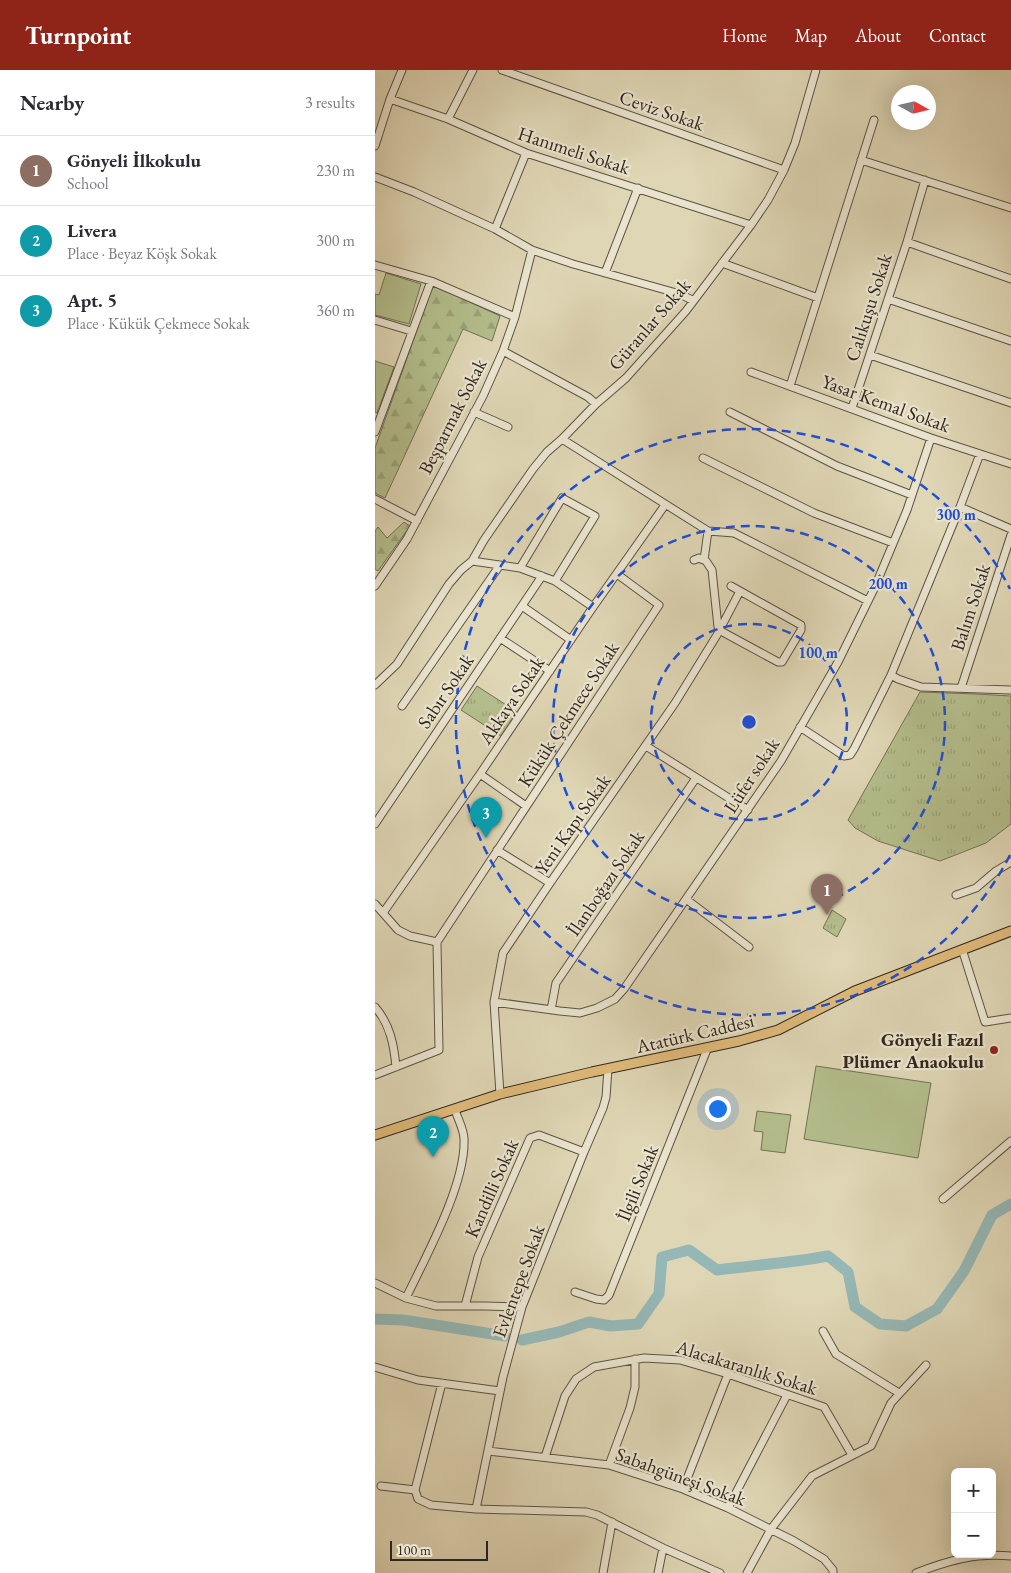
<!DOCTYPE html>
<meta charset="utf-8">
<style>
body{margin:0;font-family:"EB Garamond",serif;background:#f2f2f3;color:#2b2b33}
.controls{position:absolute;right:15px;bottom:15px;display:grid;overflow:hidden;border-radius:8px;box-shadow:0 5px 20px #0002}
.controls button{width:45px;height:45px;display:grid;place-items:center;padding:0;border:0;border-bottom:1px solid #e1e1e2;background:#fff;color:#2b2b33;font:25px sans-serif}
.compass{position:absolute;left:516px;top:15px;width:45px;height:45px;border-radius:50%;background:#fff;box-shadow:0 5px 20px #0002;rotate:98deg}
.scale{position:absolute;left:15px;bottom:12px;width:98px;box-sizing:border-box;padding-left:5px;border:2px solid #31271d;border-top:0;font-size:14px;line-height:18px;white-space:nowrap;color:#31271d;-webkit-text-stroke:4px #eae4cf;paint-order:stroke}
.you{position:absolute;left:342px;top:1038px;width:18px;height:18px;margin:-12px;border:4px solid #fff;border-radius:50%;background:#1a73e8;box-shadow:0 0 0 8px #1a73e833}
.badge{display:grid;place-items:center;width:32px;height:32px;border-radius:50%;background:#8f2418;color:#fff;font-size:16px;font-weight:700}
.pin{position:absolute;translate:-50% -41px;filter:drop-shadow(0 1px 2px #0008)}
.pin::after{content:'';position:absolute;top:26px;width:18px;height:15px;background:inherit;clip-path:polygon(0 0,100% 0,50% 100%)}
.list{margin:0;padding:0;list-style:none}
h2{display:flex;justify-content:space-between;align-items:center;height:65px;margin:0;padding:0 20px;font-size:21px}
h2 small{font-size:16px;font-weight:400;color:#7c7c81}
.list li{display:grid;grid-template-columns:32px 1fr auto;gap:15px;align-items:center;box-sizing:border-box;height:70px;padding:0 20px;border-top:1px solid #e1e1e2}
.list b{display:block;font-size:19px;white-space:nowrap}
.list p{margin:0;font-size:16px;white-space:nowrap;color:#7c7c81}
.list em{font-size:16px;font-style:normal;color:#7c7c81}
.map{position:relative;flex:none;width:636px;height:1503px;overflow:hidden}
header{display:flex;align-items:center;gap:30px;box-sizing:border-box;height:70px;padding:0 25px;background:#8f2418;color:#fff}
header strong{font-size:24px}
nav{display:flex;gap:28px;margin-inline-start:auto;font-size:18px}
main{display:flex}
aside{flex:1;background:#fff}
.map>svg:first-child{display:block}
</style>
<header>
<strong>Turnpoint</strong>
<nav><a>Home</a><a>Map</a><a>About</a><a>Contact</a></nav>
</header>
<main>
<aside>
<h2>Nearby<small>3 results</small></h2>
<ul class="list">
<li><span class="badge" style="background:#8d6e63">1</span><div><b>Gönyeli İlkokulu</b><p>School</p></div><em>230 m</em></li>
<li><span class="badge" style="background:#0f9aa8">2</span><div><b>Livera</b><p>Place · Beyaz Köşk Sokak</p></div><em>300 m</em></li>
<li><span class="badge" style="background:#0f9aa8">3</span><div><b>Apt. 5</b><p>Place · Kükük Çekmece Sokak</p></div><em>360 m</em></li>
</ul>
</aside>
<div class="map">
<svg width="636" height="1503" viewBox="0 0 636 1503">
<defs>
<pattern id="forest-firs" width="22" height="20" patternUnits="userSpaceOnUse" patternTransform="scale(1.25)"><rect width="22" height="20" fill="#b4bd8c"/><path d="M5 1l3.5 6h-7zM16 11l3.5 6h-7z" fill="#9ba278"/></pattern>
<pattern id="park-tufts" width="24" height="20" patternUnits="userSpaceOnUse" patternTransform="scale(1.25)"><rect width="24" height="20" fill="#b4bd8c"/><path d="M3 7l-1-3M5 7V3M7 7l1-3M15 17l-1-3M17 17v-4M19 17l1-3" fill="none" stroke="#9ba278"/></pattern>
</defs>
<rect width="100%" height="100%" fill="#dfd6b5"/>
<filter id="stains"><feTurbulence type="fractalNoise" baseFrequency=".004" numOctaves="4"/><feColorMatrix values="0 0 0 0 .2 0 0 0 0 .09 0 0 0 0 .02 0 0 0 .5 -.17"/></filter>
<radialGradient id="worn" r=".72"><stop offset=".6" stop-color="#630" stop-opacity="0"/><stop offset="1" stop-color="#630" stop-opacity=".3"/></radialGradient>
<path fill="url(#forest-firs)" stroke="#727254" d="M58,215L125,246L117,271L88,259L10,428L0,423V378Z
M29,452L35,456L3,501L0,499V461L3,457L12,468Z"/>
<path fill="url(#park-tufts)" stroke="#727254" d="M102,616L142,642L126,666L86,640Z
M545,622L601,624L636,626V754L611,773L565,791L503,771L480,758L473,750Z
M457,840L471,849L462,867L448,858Z"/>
<path fill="#b4bd8c" stroke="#727254" d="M11,203L46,214L34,254L0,245V224L4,225Z
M0,291L19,297L2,343L0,342Z
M441,996L556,1013L543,1088L429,1069Z
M382,1041L416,1045L410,1083L386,1080L388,1062L379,1061Z"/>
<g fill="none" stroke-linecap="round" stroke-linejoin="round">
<path stroke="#95b7b5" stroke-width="11" d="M0,1249L28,1250L130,1266
M147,1270L184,1262L214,1252L236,1256L263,1254L284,1224L287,1187L314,1180L342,1200C379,1195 416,1193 453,1186L473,1202L480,1237L505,1254L531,1256L562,1239L589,1201L617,1145L636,1134"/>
<defs>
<path id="minor" d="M127,0L409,100
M15,29L73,49L151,83L376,155
M73,49L98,0
M0,76L15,29L27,0
M486,90L636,138
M0,107L39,122L120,159L157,180L198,194L305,224L317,230
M120,159L151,83
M532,172L636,209
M347,193L443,228
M0,195L56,211L140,247
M230,203L263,118
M513,229L636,271
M0,250L36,261
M128,281L213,327L221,334
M495,285L636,333
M376,302L556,368L636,394
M415,316L499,50
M477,338L532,172L550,110
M99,342L133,357
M355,342L462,396L537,425
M0,362L56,211
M187,369L333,461L359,463L493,531
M328,388L439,443L518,473
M0,429L42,451
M585,437L636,459
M319,490L324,488L331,491L337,500L343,557L344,560L403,592H407L426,560V555L356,516
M329,490L333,461
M97,491L145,498L180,511L218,537
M145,498L187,428L220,446L180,511
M0,516L32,469L108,326L128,281L140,247L157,180
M147,536L196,570
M125,568L175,601
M516,605L585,437L605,384
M0,615L22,594L74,514L86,500L97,491L109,470L158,399L172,382L187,369L221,334L251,308L311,241L376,155L393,130L409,100L420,73L441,0
M586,618L636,465
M27,636L125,495
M425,657L469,686L475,685L479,679L516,605L523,609L546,617L636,620
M271,676L373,740
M105,704L151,736
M0,754L167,506
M122,780L175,813
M581,825L601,818L621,801L636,792
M311,829L374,877
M0,834L23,860L35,866L62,872
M8,843L105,704L216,540L290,435
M62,872L284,535L242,504
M587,879L610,952L636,948
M119,932L185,941L205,943L222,938L240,929L249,919L406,691L463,592L499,519L532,440L556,368
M0,937C15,954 19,975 21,997
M176,940L181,913L321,708
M0,1005L64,980L62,872
M125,1024L119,932L128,883L175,813L300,633L342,565L365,521
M568,1129L636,1071
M0,1213L31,1228L61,1236H110L147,1237
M200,1222L221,1229L229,1230L234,1225L333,977
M31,1228C51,1186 91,1114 89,1069C89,1060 83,1049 80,1040
M90,1236L103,1187L155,1068L164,1065L209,1082
M448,1261L461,1284L524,1323
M0,1297L43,1310L125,1321
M67,1313L40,1420L43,1429L56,1435L101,1439L211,1442L222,1445L288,1478L345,1503
M113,1381L234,1395L308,1419L353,1438L419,1471L449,1489L458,1500V1503
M170,1387L190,1326L201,1309L219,1297L269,1288L305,1290L353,1304L449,1337L477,1385
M234,1395L255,1338L260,1317V1289
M6,1416L40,1420
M308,1419L353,1304
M353,1438L412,1325
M101,1439L128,1307L147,1237L209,1082L228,1038L231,1027L233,999
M228,1503L237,1452
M283,1503L288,1478
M372,1503L396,1459L437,1406L496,1376L516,1333L551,1295
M541,1503C575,1490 599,1483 636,1486"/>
<path id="major" d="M0,1065L125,1024L217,1002L364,971L403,960L480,921L636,861"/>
</defs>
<use href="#minor" stroke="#5c5343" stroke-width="9"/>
<use href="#major" stroke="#31271d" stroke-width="11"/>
<use href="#minor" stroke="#eae4cf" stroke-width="7"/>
<use href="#major" stroke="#e0bb7a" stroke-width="9"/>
</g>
<g fill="none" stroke="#1d4ed8" stroke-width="2.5" stroke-dasharray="9 6">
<circle cx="374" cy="652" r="98"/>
<circle cx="374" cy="652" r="196"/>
<path d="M635 785A293 293 0 1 1 635 519"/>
</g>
<circle fill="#8f2418" stroke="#eae4cf" stroke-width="2" cx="619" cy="980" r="5"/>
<g text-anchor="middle" stroke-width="4.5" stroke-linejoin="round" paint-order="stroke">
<g font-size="19" fill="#31271d" stroke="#eae4cf">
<text transform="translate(287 40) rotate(19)" y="7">Ceviz Sokak</text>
<text transform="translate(199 80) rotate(18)" y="7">Hanımeli Sokak</text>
<text transform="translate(493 237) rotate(-72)" y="7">Calıkuşu Sokak</text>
<text transform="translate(274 254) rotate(-49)" y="7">Güranlar Sokak</text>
<text transform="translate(511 333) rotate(20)" y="7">Yasar Kemal Sokak</text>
<text transform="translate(77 346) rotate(-63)" y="7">Beşparmak Sokak</text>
<text transform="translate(595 537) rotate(-72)" y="7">Balım Sokak</text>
<text transform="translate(70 621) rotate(-56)" y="7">Sabır Sokak</text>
<text transform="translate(136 630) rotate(-56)" y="7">Akkaya Sokak</text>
<text transform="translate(193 644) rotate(-57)" y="7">Kükük Çekmece Sokak</text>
<text transform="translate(376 705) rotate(-57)" y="7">Lüfer sokak</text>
<text transform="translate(197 754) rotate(-55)" y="7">Yeni Kapı Sokak</text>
<text transform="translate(230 813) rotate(-56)" y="7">İlanboğazı Sokak</text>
<text transform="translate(320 963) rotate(-13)" y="7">Atatürk Caddesi</text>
<text transform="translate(262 1113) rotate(-68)" y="7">İlgili Sokak</text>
<text transform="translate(116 1118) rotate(-66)" y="7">Kandilli Sokak</text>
<text transform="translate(143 1211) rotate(-70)" y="7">Evlentepe Sokak</text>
<text transform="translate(372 1297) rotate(17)" y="7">Alacakaranlık Sokak</text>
<text transform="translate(306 1406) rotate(20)" y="7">Sabahgüneşi Sokak</text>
</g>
<g font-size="19" font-weight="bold" fill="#31271d" stroke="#eae4cf" text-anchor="end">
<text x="609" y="976">Gönyeli Fazıl<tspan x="609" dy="22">Plümer Anaokulu</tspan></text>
</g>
</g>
<circle cx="374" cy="652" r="8" fill="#1d4ed8" stroke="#eae4cf" stroke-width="2.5"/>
<g font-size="15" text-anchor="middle" font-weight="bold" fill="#1d4ed8" stroke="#eae4cf" stroke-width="4.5" stroke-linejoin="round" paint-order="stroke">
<text x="581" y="450">300 m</text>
<text x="513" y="519">200 m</text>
<text x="443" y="588">100 m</text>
</g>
<rect width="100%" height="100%" filter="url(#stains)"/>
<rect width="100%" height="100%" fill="url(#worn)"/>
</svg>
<div class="controls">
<button>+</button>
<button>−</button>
</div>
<svg class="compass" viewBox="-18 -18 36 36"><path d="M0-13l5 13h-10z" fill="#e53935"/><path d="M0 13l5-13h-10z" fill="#7c7c81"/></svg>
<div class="scale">100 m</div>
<div class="you"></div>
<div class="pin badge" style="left:452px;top:845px;background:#8d6e63">1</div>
<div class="pin badge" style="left:58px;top:1087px;background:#0f9aa8">2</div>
<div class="pin badge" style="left:111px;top:768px;background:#0f9aa8">3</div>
</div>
</main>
